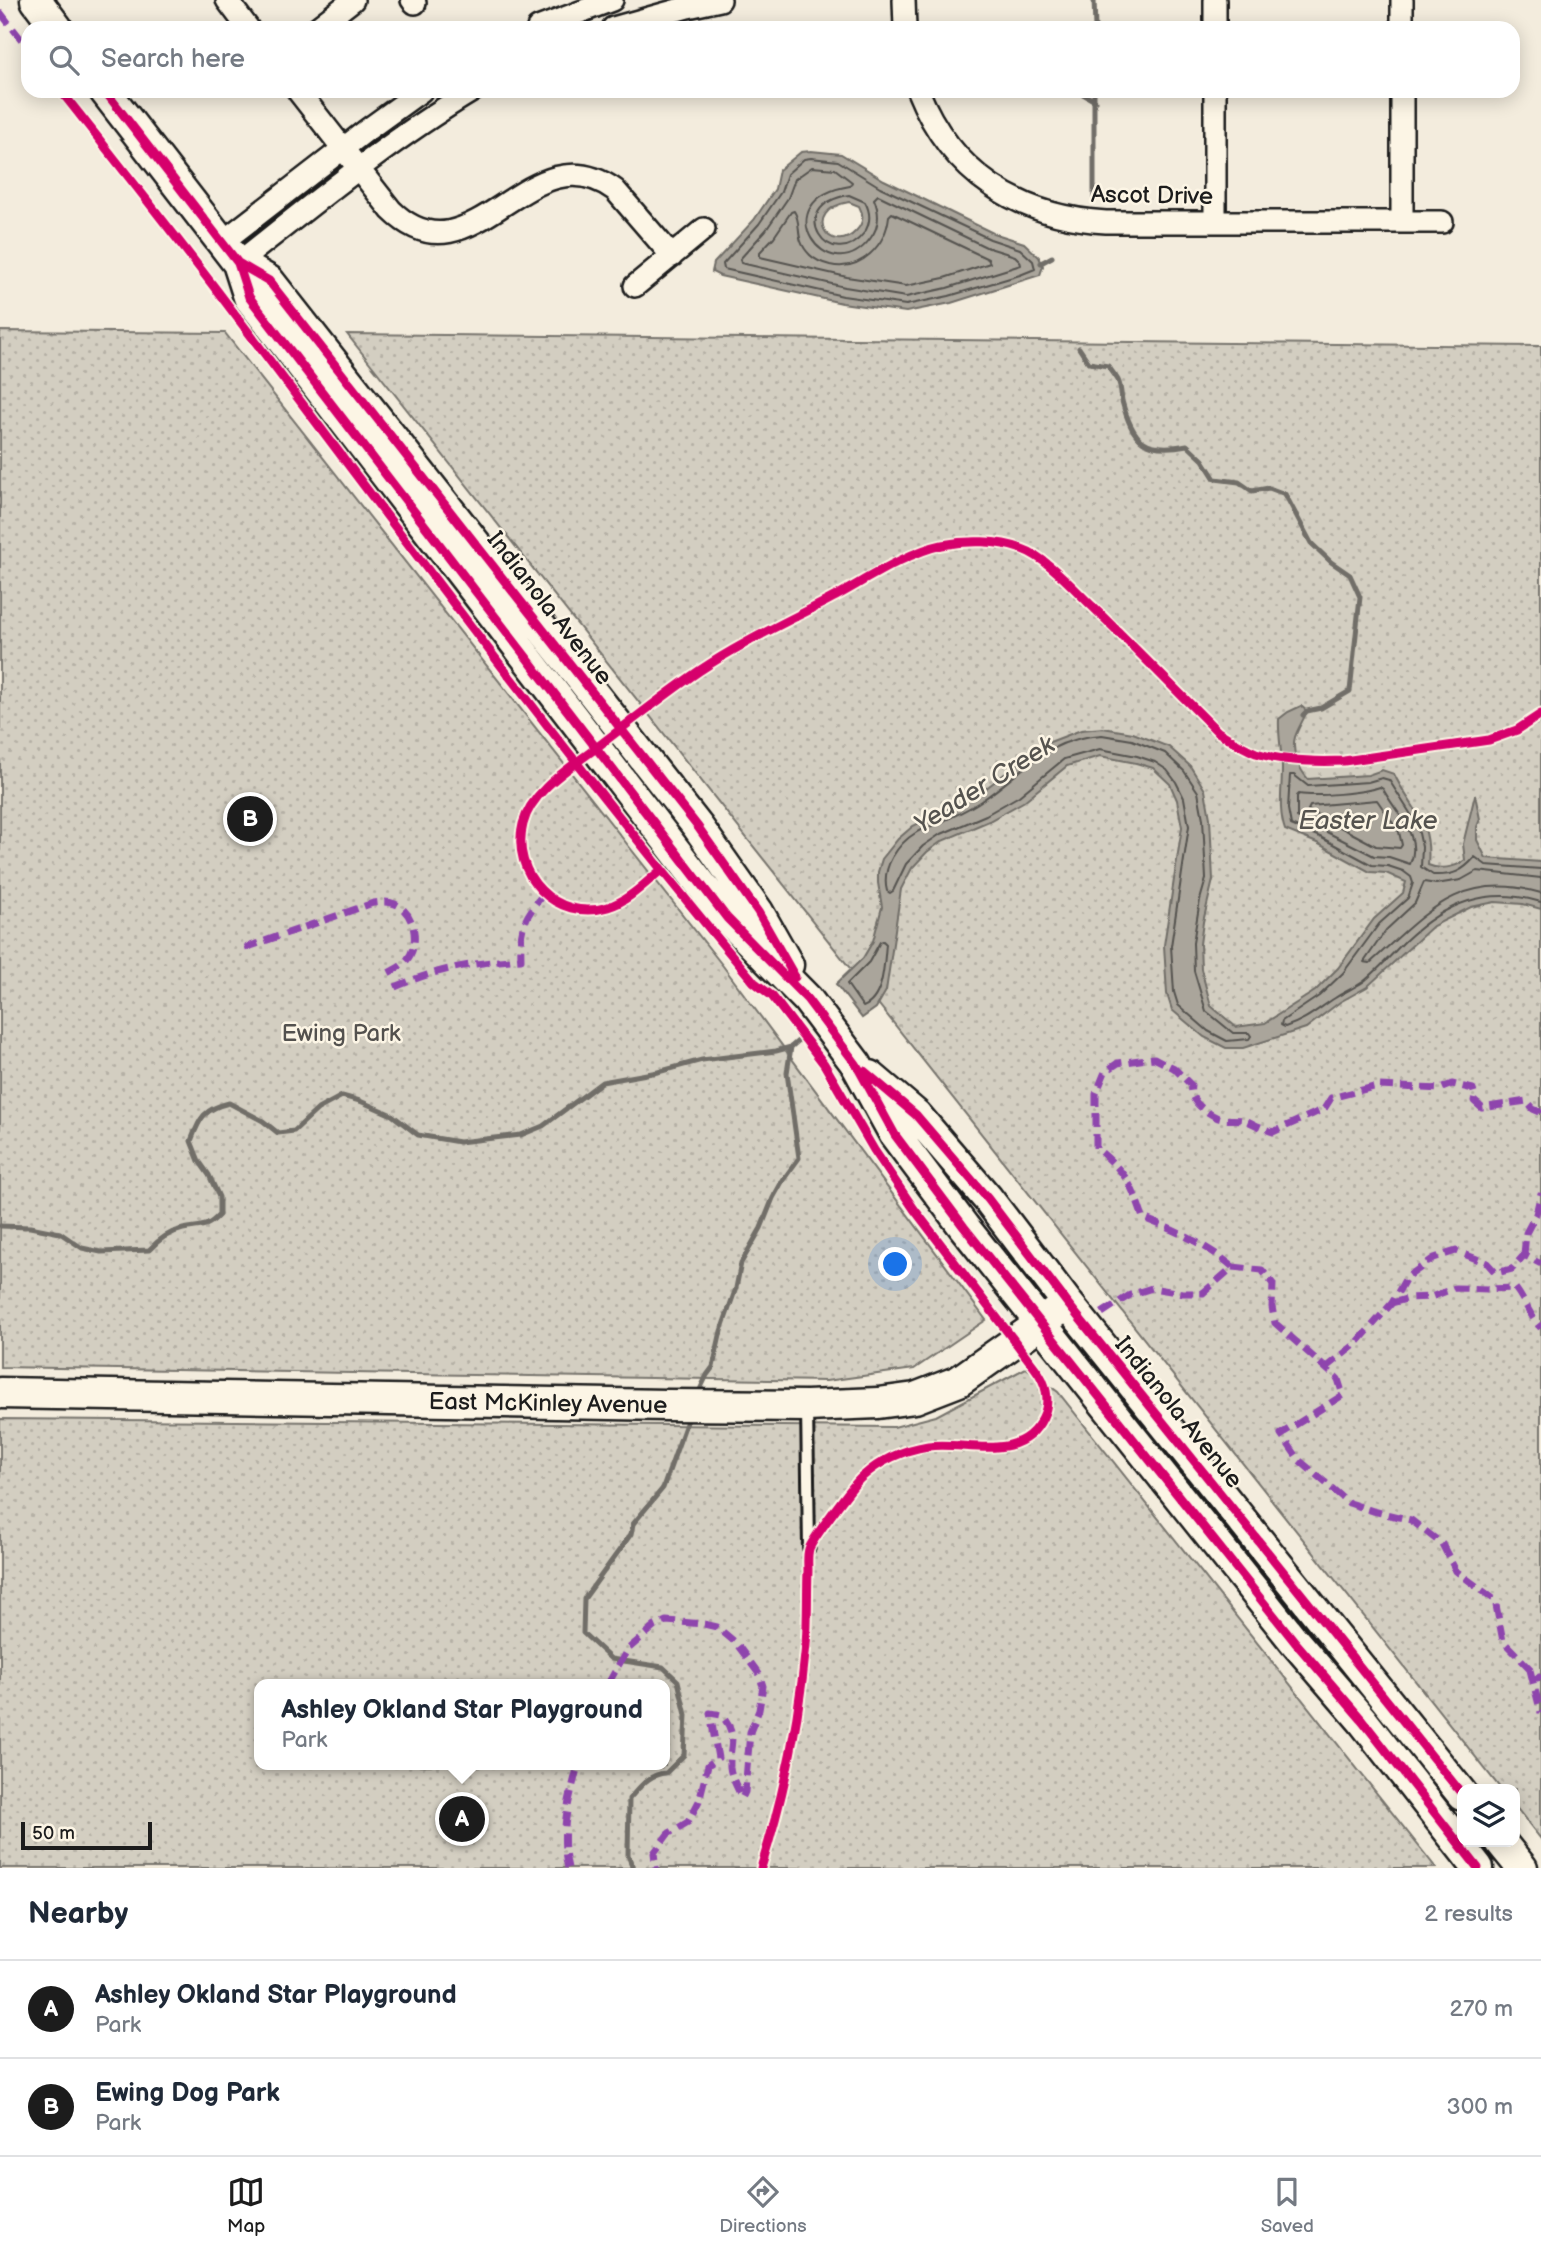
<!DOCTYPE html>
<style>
body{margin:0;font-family:"Balsamiq Sans",sans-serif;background:#f2f2f3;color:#1f2937}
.controls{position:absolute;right:21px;bottom:21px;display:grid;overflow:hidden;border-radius:14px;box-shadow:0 4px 18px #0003}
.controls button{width:63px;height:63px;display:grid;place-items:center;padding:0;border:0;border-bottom:2px solid #e0e1e3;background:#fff;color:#1f2937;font:35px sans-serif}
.scale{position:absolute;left:21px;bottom:18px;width:131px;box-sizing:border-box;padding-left:7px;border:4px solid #1c1c1c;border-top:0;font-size:19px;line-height:24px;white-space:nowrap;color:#1c1c1c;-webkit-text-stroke:5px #fcf5e5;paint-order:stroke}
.you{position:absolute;left:896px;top:1265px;width:24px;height:24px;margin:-18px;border:5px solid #fff;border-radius:50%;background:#1a73e8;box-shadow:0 0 0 10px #1a73e833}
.badge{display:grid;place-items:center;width:46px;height:46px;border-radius:50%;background:#1c1c1c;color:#fff;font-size:23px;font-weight:700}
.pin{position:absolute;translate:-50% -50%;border:4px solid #fff;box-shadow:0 2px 7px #0006}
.popup{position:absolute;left:254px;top:1679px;width:416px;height:91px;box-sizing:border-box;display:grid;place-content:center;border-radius:14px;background:#fff;filter:drop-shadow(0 2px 5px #0005);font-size:23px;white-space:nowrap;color:#747a83}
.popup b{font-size:26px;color:#1f2937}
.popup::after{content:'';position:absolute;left:50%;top:100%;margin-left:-14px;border:14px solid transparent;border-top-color:#fff}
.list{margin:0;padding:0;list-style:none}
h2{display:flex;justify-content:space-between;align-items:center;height:91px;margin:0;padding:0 28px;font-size:30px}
h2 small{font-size:23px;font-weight:400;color:#747a83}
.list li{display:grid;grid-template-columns:46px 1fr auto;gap:21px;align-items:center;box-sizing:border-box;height:98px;padding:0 28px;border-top:2px solid #e0e1e3}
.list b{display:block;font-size:26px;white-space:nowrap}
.list p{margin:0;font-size:23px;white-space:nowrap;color:#747a83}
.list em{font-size:23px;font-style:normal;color:#747a83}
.icon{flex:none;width:38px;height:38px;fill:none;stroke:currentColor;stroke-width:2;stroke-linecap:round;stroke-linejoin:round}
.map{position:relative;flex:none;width:1541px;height:1868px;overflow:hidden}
.search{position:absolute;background:#fff;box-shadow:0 4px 18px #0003;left:21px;right:21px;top:21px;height:77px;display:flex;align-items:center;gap:18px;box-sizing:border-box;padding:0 24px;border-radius:21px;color:#747a83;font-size:26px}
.sheet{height:287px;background:#fff}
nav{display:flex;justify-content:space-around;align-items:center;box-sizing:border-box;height:98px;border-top:2px solid #e0e1e3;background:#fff;font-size:19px;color:#747a83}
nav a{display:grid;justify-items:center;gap:4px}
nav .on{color:#1c1c1c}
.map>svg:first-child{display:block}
</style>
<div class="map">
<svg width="1541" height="1868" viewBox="0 0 1541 1868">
<defs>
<pattern id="grass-dots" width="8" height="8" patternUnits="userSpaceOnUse" patternTransform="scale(1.75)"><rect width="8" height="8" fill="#d3cec1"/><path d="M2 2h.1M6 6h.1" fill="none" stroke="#b5b0a5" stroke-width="1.8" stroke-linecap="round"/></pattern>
</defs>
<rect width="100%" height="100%" fill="#f3ecdd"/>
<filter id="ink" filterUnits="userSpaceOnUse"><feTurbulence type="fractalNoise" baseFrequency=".0143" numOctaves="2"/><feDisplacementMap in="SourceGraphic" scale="14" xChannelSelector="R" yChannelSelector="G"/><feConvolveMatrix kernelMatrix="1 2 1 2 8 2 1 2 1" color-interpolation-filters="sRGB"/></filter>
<g filter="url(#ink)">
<path fill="url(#grass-dots)" stroke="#78756e" stroke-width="2" fill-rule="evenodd" d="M0,331L225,333L723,966L986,1320L914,1369L826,1381L0,1367Z
M347,334L1541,346V1839L1515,1806V1789H1501Z
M1026,1368L1058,1392L1436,1868H0V1419L894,1427L936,1416ZM259,1684H665V1765H259Z"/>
<path fill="#aaa59b" stroke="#716e68" stroke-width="2" fill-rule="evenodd" d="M811,151L841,154L884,180L993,233L1024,243L1039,257L1043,266L1040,275L951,303L906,312L842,303L720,276L712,272L714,263L754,220L775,189L779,170L801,152ZM849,202L859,206C864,215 864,223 856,231C831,258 799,211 849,202Z
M1301,706L1307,711C1304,719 1298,728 1295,737C1291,751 1299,769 1308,779L1368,775L1382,770L1394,774C1412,811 1432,819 1428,865C1439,870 1455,868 1465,860L1463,844L1475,795L1480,819L1477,827V840L1486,858L1541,862V909L1523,904L1495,902L1471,907L1433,926L1367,987L1340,1002L1306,1028L1243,1048H1226L1204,1037L1172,1010L1167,994L1164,945L1182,827L1177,800L1170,784L1153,768L1136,763L1100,756L1067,766L1023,802L989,821L942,841L927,852L912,868L901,889L886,991L876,1008L862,1018L836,984L863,958L873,941L882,907L878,883V872L882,859L898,839L913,826L976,796L1042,745L1081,730L1103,728L1133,733L1169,747L1190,766L1205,790L1210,818L1213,880L1203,922L1200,944L1201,969L1211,1006L1236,1027L1265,1023L1315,991L1338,968L1374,919L1403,893L1406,882L1386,873L1370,872L1317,843L1285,830C1278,810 1282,790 1282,769C1282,752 1278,736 1279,719L1288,712Z"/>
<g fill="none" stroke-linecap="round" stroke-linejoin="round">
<path stroke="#55534f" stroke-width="2" d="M811,158L838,161L880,187L990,239L1020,249L1033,261L1035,269L1020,275L949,296L906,305L843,296L724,269L723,264L759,224L781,192L787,174L804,159Z
M812,167L835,169L852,182L850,186C762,200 828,294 870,239C880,226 880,213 874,199L878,195L986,247L1015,256L1020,261L1021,265L947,288L906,297L845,287L741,263L740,259L766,230L788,198L795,179Z
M849,195L865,202C871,213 871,223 864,233C831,276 782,206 849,195Z
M794,211C803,225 793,238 810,255C816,261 822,263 830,265C861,272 886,245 889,216L892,213L988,259L990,263L944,278L906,286L847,277L760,257V252L774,237L791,212Z
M1102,735L1132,740L1165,753L1184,771L1198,792L1203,819L1206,879L1200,900L1193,943L1194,971L1206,1011L1233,1033H1249L1251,1036L1249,1039L1227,1041L1208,1031L1178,1005L1174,992L1171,946L1189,826L1184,798L1176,782L1167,770L1155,762L1137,756L1100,749L1064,759L1019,796L986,815L939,835L923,846L906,864L893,891L890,893L887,891C881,868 897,844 917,832C923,828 931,827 937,824C952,817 968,810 981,801C1025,772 1044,739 1102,735Z
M1380,787L1383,789C1395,812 1423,836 1410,864L1389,857L1374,856L1297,817V796L1299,794C1316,797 1363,793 1380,787Z
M1377,800L1399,832L1402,845L1400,848L1376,846L1308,810L1310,806Z
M1541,869L1486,865L1475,857C1463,871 1453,876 1433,875L1421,867L1422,847L1417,824L1389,780L1382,778L1368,782L1308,786L1294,775H1290L1288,809L1291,825L1320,837L1372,865L1388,866L1403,871L1411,877L1413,883L1408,898L1379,924L1343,973L1319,996L1282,1021L1281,1025L1285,1027C1305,1021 1318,1009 1335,998C1344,992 1354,988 1363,982C1378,970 1391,955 1405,941C1445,903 1487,886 1541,902
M1541,878L1477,871L1461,880L1436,884L1424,882L1415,903L1386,930L1364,962L1370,963C1424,915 1460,869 1541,893
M883,941L886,944C884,964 884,999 863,1007L847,984L869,962L880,942Z"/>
<path stroke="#716e68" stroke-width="5" d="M1094,0L1095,28
M1078,91L1095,101
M1094,198V91
M1041,263L1052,257
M1079,348L1089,363L1108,366C1111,370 1115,375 1118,380C1121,386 1121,394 1122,401C1133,442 1145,453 1187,445L1203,460L1215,479L1239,482L1252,491L1269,488L1285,494L1311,543L1331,562L1350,575L1360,597L1350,691L1321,708L1307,711L1303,715
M0,1226L30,1227L60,1233L82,1248L101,1252L149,1250C158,1240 170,1232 183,1229C201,1225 206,1229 219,1215V1197L209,1175L199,1161L191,1141C200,1117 204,1109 229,1103L263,1121L278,1133L294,1131L318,1109L342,1096L360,1101L392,1115L418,1135L459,1142L521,1135L543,1126L602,1082L658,1072L702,1060L776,1051L791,1047L798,1041
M697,1396L707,1375L713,1367L721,1331L736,1288L741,1263L761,1228L773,1198L783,1180L799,1158L787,1073L791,1047
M633,1868L628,1855L629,1799C639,1788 650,1773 666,1773L684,1755L686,1715L678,1681L663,1667L611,1659L583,1633L584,1599L631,1534L633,1524L663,1488L689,1415"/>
<defs>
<path id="lane" d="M807,1408L809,1548"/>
<path id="street" d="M227,0L248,28
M412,0L415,3
M904,0L905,28
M1402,0V28
M317,28L353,0
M538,28L612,0
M613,28L688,7L720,0
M1215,28V0
M298,91L391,210C472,290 529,127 615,190L672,256
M918,91C951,173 1018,217 1106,222H1442
M1402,91V222
M1215,222V91
M221,243L367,130L421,91
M238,263C314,203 389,141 472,91
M635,286L704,229"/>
<path id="secondary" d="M36,0L57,28
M105,91L238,263L249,297L727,918L807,999L856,1064L895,1135L964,1227L1295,1642L1362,1720L1478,1868
M238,263L269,281L698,827L758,912L788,965
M870,1076L916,1115L988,1199L1068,1304L1462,1794
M0,1393L666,1405L807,1406L878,1403L915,1398L959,1381L1068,1304
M1501,1842L1522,1868"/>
</defs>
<use href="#lane" stroke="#1c1c1c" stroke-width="16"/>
<use href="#street" stroke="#1c1c1c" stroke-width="26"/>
<use href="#secondary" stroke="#1c1c1c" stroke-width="35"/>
<use href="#lane" stroke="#fcf5e5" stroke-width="10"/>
<use href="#street" stroke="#fcf5e5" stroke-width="21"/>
<use href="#secondary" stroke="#fcf5e5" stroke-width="30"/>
<path stroke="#8e44ad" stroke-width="7" stroke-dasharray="14 7" stroke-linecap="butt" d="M0,12L28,48
M245,948L373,903C381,902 388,901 395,904C415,912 421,945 406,961C402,966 394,970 388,973
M395,987C439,968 473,963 521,959C520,925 523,921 543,894
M1524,1255L1526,1233L1536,1214L1541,1193
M1233,1267C1206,1244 1176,1231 1143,1218C1131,1182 1125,1172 1096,1148V1094L1105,1072L1118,1063L1154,1058L1174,1068L1191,1085C1188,1100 1205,1112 1218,1118C1227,1121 1238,1118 1247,1121C1256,1125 1264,1129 1273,1132L1324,1109L1331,1098L1378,1086L1440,1089L1452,1084L1473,1089L1475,1096L1474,1101L1482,1108L1526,1101L1533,1109L1540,1112L1541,1116
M1392,1303L1409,1298L1431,1297L1455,1288L1489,1289L1515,1288C1525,1301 1530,1316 1541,1328
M1102,1313L1130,1295L1152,1288L1182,1293H1203L1233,1267L1262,1270L1273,1284L1272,1307L1275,1323L1338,1379L1343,1395L1281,1434L1299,1460L1349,1503L1373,1511L1411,1520L1442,1544L1456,1571L1495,1600L1503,1641L1541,1680
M1326,1368L1357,1343L1392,1303L1406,1278L1434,1258L1456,1251L1487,1263L1496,1273L1512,1269L1524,1255L1541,1264
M1530,1670L1541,1713
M608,1684L627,1650L655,1626L666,1621L704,1624L717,1627L736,1643L759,1674L763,1686L759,1710L750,1732L745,1792L742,1798C738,1789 731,1777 730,1767C729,1743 739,1735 721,1715L710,1713L718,1758L708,1765L699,1801L688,1822L668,1834L654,1853L656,1868
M568,1868C559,1831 569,1801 578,1765"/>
<defs>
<path id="cycleway" d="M61,91C114,158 167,225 218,292C394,525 567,759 754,982L772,996L824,1064L874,1150L914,1209L1035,1368C1046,1382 1051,1400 1043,1417C1021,1464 968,1441 928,1446C903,1450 881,1460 862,1477C853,1484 812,1540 809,1549C807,1556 808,1564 808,1571C807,1595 808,1620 806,1645C799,1721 784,1795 761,1868
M105,91L238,263L249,297L727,918L807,999L856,1064L895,1135L964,1227L1295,1642L1362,1720L1478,1868
M238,263L269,281L698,827L758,912L795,977
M660,871C644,884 628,901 608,907C556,923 510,874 523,824C531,791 570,768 596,748C630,722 664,695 699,671C742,642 791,620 836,596C867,579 908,552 942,545C967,540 998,540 1022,549C1046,557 1074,589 1092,606C1135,648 1176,690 1218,732C1230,739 1243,748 1256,753C1281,761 1318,762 1344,761L1489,740L1517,730L1541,714
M864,1071L916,1115L988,1199L1068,1304L1462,1794"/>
</defs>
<use href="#cycleway" stroke="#fcf5e5" stroke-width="13"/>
<use href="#cycleway" stroke="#d6006c" stroke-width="9"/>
</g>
</g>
<g text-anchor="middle" stroke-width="5" stroke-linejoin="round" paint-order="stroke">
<g font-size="24" fill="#1c1c1c" stroke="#fcf5e5">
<text transform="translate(1152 195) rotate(1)" y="8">Ascot Drive</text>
<text transform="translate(550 608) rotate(52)" y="8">Indianola Avenue</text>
<text transform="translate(548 1403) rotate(1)" y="8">East McKinley Avenue</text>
<text transform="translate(1179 1412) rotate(51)" y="8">Indianola Avenue</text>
</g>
<g font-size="24" fill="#53514e" stroke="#fcf5e5">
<text x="341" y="1041">Ewing Park</text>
</g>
<g font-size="26" font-style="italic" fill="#55534f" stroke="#fcf5e5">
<text transform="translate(984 784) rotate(-32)" y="9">Yeader Creek</text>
<text x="1368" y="829">Easter Lake</text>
</g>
</g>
</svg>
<div class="controls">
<button><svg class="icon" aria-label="layers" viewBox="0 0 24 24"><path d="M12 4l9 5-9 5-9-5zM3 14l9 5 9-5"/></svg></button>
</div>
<div class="scale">50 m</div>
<div class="you"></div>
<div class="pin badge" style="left:462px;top:1819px">A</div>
<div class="popup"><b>Ashley Okland Star Playground</b>Park</div>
<div class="pin badge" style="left:250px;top:819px">B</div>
<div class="search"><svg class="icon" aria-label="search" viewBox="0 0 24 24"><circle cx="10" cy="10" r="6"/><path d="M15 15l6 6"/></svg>Search here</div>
</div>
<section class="sheet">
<h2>Nearby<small>2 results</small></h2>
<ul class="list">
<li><span class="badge">A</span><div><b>Ashley Okland Star Playground</b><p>Park</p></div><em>270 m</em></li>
<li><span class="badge">B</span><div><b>Ewing Dog Park</b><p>Park</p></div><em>300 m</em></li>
</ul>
</section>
<nav>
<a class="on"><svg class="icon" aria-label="map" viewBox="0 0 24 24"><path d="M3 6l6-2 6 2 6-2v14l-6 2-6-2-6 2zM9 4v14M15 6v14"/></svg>Map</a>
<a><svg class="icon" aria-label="directions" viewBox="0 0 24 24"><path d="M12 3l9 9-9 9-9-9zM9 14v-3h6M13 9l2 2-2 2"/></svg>Directions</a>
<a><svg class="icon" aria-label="saved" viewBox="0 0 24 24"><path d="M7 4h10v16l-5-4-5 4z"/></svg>Saved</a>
</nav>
